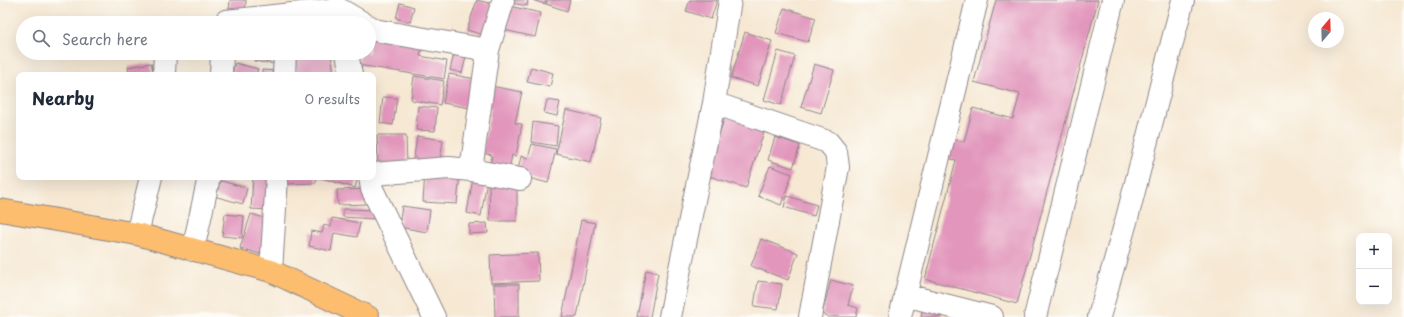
<!DOCTYPE html>
<meta charset="utf-8">
<style>
body{margin:0;font-family:"Playpen Sans",sans-serif;background:#f6f6f7;color:#1f2937}
.controls{position:absolute;right:12px;bottom:12px;display:grid;overflow:hidden;border-radius:8px;box-shadow:0 4px 16px #0002}
.controls button{width:36px;height:36px;display:grid;place-items:center;padding:0;border:0;border-bottom:1px solid #e0e1e3;background:#fff;color:#1f2937;font:20px sans-serif}
.compass{position:absolute;left:1308px;top:12px;width:36px;height:36px;border-radius:50%;background:#fff;box-shadow:0 4px 16px #0002;rotate:19deg}
.list{margin:0;padding:0;list-style:none}
h2{display:flex;justify-content:space-between;align-items:center;height:52px;margin:0;padding:0 16px;font-size:17px}
h2 small{font-size:13px;font-weight:400;color:#747a83}
.icon{flex:none;width:22px;height:22px;fill:none;stroke:currentColor;stroke-width:2;stroke-linecap:round;stroke-linejoin:round}
.map{position:relative;flex:none;width:1404px;height:317px;overflow:hidden}
.search{position:absolute;background:#fff;box-shadow:0 4px 16px #0002;left:16px;top:16px;width:360px;height:44px;display:flex;align-items:center;gap:10px;box-sizing:border-box;padding:0 14px;border-radius:22px;color:#747a83;font-size:15px}
.panel{position:absolute;background:#fff;box-shadow:0 4px 16px #0002;left:16px;top:72px;width:360px;height:108px;border-radius:8px}
.map>svg:first-child{display:block}
</style>
<div class="map">
<svg width="1404" height="317" viewBox="0 0 1404 317">
<rect width="100%" height="100%" fill="#fdfcf7"/>
<filter id="ink" filterUnits="userSpaceOnUse"><feTurbulence type="fractalNoise" baseFrequency=".025" numOctaves="2"/><feDisplacementMap in="SourceGraphic" scale="8" xChannelSelector="R" yChannelSelector="G"/><feConvolveMatrix kernelMatrix="1 2 1 2 8 2 1 2 1" color-interpolation-filters="sRGB"/></filter>
<filter id="wash" filterUnits="userSpaceOnUse"><feTurbulence type="fractalNoise" baseFrequency=".012" numOctaves="4" result="noise"/><feDisplacementMap in="SourceGraphic" scale="16" xChannelSelector="R" yChannelSelector="G"/><feGaussianBlur stdDeviation="0.9" result="paint"/><feColorMatrix in="noise" values="0 0 0 0 0 0 0 0 0 0 0 0 0 0 0 0 0 1.4 0 .05"/><feComposite in="paint" operator="in"/></filter>
<g filter="url(#wash)">
<rect width="100%" height="100%" fill="#f6e8d3"/>
<g id="blocks">
<path fill="#e296bc" d="M230,0H246L245,11L229,10Z
M477,0L497,5L487,36L467,30Z
M511,0H528L527,6L511,3Z
M532,0H546L545,4Z
M548,0H570L567,11L546,4Z
M690,0H717L711,19L686,11Z
M996,0H1098L1017,304L925,279L956,160L946,158L952,139L964,142L973,108L1013,119L1020,94L974,82Z
M400,3L414,7L410,22L396,18Z
M509,6L541,13L535,37L504,30Z
M784,8L816,18L808,42L776,33Z
M745,32L772,41L758,86L731,78Z
M369,35L423,45L420,56L447,61L444,79L358,65L361,53H369Z
M455,50L467,53L462,73L450,70Z
M778,51L795,56L781,105L764,100Z
M233,53H251V57L233,58Z
M256,53H268L267,63L254,61Z
M270,53H283L282,65L269,63Z
M293,53H331L334,75H296Z
M151,63L154,75H129L128,67Z
M235,63L258,69L256,75H232Z
M814,64L834,70L821,113L801,107Z
M531,67L553,73L550,87L527,82Z
M262,70L277,71V75H262Z
M449,74L481,80L475,109L443,103Z
M414,76L444,81L440,105L411,100Z
M491,86L522,92L515,123L522,124L516,156L512,155L508,175L489,171L492,155L482,153L491,108L487,107Z
M383,97L397,98L393,125L380,123Z
M547,100L560,102L557,116L544,113Z
M418,106L437,108L435,131L416,130Z
M566,110L601,118L591,162L556,154Z
M725,116L765,128L746,188L706,175Z
M533,122L558,126L556,146L531,142Z
M377,135H406L407,166L378,167Z
M417,136L443,140L439,168L413,164Z
M775,137L800,145L793,168L768,160Z
M532,144L556,149L548,183L517,175L521,156L528,158Z
M770,166L792,174L781,205L758,196Z
M425,171L460,173L457,204L423,202Z
M253,177H271L269,210L251,209Z
M288,177H316V183L288,184Z
M318,177H358L355,188Z
M473,178L487,180L481,216L467,213Z
M214,179L247,188L243,204L210,195Z
M489,184H517V221H490Z
M366,189L367,204L338,205L337,190Z
M787,196L817,205L814,216L784,207Z
M402,206L430,210L427,232L399,227Z
M343,209L375,210V219L343,217Z
M225,214L244,216L242,238L222,236Z
M251,214L271,220L260,254L240,248Z
M332,218L360,223L357,237L334,233L331,251L309,246L311,231L322,233L324,225L331,227Z
M581,220L595,223L577,317H562Z
M487,223L488,233L469,234V224Z
M761,239L798,253L788,280L751,266Z
M538,253L539,281L491,283L490,255Z
M646,270L658,273L650,317H637Z
M831,280L853,286L848,305L858,308L856,317H829L822,314Z
M758,281L782,284L778,309L754,306Z
M494,284H519V317H495Z
M923,306L943,310L941,317H921Z"/>
</g>
</g>
<g filter="url(#ink)">
<use href="#blocks" fill-opacity="0" stroke="#8c8587" stroke-width="1"/>
<g fill="none" stroke-linecap="round" stroke-linejoin="round">
<defs>
<path id="minor" d="M226,23V21L339,9L363,23
M369,26L374,30L488,50
M347,53L351,75
M164,75L165,53
M221,75L222,53
M284,75L285,53
M714,103L828,142L836,152L838,167L810,317
M471,170L488,50L503,1
M373,174L449,168L471,170L520,179
M370,177L372,189L434,317
M137,234L151,177
M193,250L209,177
M271,271L277,177
M905,295L992,317
M670,317L714,103L730,0
M900,317L977,0
M1035,317L1113,0
M1099,317L1127,218L1183,0"/>
<path id="major" d="M0,210L137,234L271,271L368,317"/>
</defs>
<use href="#minor" stroke="#8c8587" stroke-width="24"/>
<use href="#major" stroke="#8c8587" stroke-width="24"/>
<use href="#minor" stroke="#fff" stroke-width="22"/>
<use href="#major" stroke="#fcbd6e" stroke-width="22"/>
</g>
</g>
</svg>
<div class="controls">
<button>+</button>
<button>−</button>
</div>
<svg class="compass" viewBox="-18 -18 36 36"><path d="M0-13l5 13h-10z" fill="#e53935"/><path d="M0 13l5-13h-10z" fill="#747a83"/></svg>
<div class="search"><svg class="icon" aria-label="search" viewBox="0 0 24 24"><circle cx="10" cy="10" r="6"/><path d="M15 15l6 6"/></svg>Search here</div>
<section class="panel">
<h2>Nearby<small>0 results</small></h2>
<ul class="list">
</ul>
</section>
</div>
